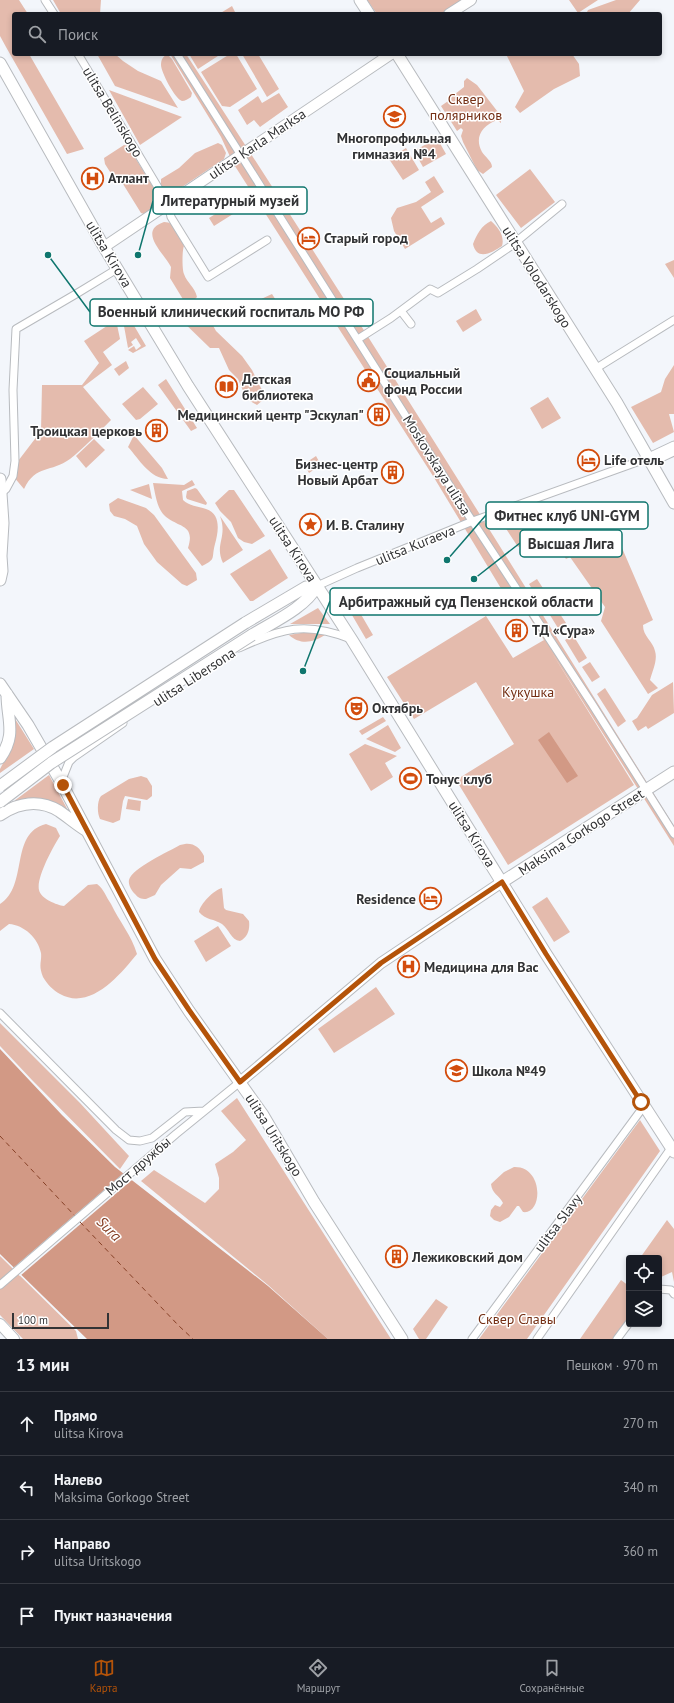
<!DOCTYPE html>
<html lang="ru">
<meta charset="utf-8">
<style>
body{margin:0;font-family:"PT Sans",sans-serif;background:#20242c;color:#f1f3f6}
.controls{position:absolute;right:12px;bottom:12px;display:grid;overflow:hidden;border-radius:4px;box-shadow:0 2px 6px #0003}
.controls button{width:36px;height:36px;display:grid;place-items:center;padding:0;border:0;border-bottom:1px solid #363941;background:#171b24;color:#f1f3f6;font:20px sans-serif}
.scale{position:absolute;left:12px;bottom:10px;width:97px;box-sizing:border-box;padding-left:4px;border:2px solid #323335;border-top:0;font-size:11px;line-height:14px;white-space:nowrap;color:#323335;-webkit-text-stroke:3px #fff;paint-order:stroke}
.stop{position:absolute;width:12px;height:12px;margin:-9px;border:3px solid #b45309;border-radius:50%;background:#fff}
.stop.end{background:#b45309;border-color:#fff;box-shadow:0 1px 4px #0008}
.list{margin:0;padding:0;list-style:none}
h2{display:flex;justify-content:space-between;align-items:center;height:52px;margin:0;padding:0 16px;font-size:17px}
h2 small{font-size:13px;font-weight:400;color:#9ea1a6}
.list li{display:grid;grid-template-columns:26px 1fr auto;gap:12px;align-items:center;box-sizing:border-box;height:64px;padding:0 16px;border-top:1px solid #363941}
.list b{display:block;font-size:15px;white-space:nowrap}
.list p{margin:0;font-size:13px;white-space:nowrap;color:#9ea1a6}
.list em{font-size:13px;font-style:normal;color:#9ea1a6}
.icon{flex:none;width:22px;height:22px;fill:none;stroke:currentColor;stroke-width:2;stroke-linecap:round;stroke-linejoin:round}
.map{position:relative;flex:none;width:674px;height:1339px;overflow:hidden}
.search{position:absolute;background:#171b24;box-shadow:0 2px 6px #0003;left:12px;right:12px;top:12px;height:44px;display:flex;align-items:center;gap:10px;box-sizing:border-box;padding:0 14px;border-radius:4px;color:#9ea1a6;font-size:15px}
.sheet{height:308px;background:#171b24}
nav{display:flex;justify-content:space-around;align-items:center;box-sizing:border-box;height:56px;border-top:1px solid #363941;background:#171b24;font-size:11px;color:#9ea1a6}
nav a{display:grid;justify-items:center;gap:2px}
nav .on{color:#b45309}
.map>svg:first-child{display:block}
</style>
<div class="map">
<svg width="674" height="1339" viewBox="0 0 674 1339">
<rect width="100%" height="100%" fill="#f3f6fb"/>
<path fill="#e4bbad" d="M0,0H19L28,14H14V54H29L84,149L67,154L6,47L0,36Z
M53,0H101L100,14H61Z
M367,0H466L445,14H377Z
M569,0H598L578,13Z
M616,0H640L628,14H586L588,10Z
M232,6L236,14H219Z
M97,54H115L123,61L138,71L161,81L178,108L115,86Z
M167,54L172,59L192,93L191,97C188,99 185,101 182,101C175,99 161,72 161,65C161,59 163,57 167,54Z
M170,54H186C353,309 513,567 674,826V846L518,599L515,595L508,600L433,476L233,163L221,137Z
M189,54H221L198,69Z
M230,54H236L257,89L230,107L222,106L201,72Z
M242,54H258L279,89L267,97Z
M506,54H572L579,64L580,76L554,89L520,113L515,107L524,91Z
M467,78L477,85L501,116V123L497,120C482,126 474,137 482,152C485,157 492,161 492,167L483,174L477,170L463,142L461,136L463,130L461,128L457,131L441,106L451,99L450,98L464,87V81Z
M109,90L182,117L140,145Z
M279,93L288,107L260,127L254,120L247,125L238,110L258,96L262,103Z
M437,138L446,154L423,167L414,151Z
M218,143L222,145L226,153L224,159L173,193L167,195L161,186V179L179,168L195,153Z
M124,145L128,146L158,195L159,203L144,214L141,213L123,184L117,183L105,164L104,158Z
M406,148L419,170L403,180L389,159Z
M530,169L555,202L521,228L496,195Z
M434,176L444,192L421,207L431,223L441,217L445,224L405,249L394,231L391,218L397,208L416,202L431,192L425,182Z
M228,206L233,214L214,226L209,218Z
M491,221C498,227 505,236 502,246C493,252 477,262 473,244C477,234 481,226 491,221Z
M164,222C176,222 179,236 184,246C182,250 182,270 184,274C187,283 195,287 197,297L190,304L187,303L184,301L170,278L171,267C164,253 137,231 164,222Z
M674,260V278L665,264Z
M272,294L279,305L268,313L259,300Z
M476,309L482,320L463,332L456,321Z
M194,310L202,312L210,320L216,331L242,356L252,370L265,396L263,400L257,405L250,401L244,393L238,379L229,370L219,348H210L177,316L182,313Z
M126,312L146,346L133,353L128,350L134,346L136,350L141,346L136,338L131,342L133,345L128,348L122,315Z
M116,320L120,339L103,352L112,365L83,387L111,420C98,433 84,448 70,459C51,473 36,464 24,489L13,476L15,465L41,431L42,385H82L99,363L84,341Z
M126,361L129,368L119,376L114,369Z
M674,365V414H669L674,432L653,443L631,407L661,392L665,379Z
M166,379L197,428L191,431L158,385Z
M143,387L158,404L140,419L136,420L122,404Z
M548,397L561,418L542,429L530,408Z
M134,435L162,468L168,479C150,479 139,459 128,447Z
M94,439L105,450L86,468L76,456Z
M316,456L321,465L309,473L304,464Z
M192,480L195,485L182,491L183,500C189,506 198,506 206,509C222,514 218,533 215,544C211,558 217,559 202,566L188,548C196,523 177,528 164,515C157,508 155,493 153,483L184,485Z
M149,484L152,499L130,490Z
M195,488L197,489L207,503L206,505L187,499L186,497L187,491Z
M229,490H234L265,536L252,544L244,542L238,538L231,522L220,511L215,503Z
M118,498L146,508L154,515L196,573L197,580L187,586L182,584L157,562L144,544L137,526L125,519L114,516L110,511L109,504Z
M552,506L581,551L616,534L653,620L643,625C643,637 653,641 655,651C658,660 652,672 650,680L658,688L648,694L601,621L605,607L570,557L566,559L548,533L543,534L518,547L503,524Z
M220,516L243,550L223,563C214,544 228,537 220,516Z
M270,549L288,578L253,601H250L230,574Z
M537,579L552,602L543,607L529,584Z
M346,595L349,600L352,599L373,635L366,639L342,598Z
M318,608L330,624H290Z
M556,608L566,623L558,628L548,612Z
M486,616L513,658L544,640L634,785L508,865L456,780L514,744L476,682L414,719L387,677Z
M301,633H314L325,635C313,643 300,645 289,635Z
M573,635L587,658L579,663L565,640Z
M590,662L600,677L592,682L582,667Z
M673,682L674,713L648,729L646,726L638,731L632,721L637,718L652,695Z
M605,688L626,721L618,727L597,694Z
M12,714L34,749L0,773V769L9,752Z
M383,717L386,721L362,735L359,731Z
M388,725L401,748L395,752L366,739Z
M365,744L397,756L385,763L393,777L371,791L349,754Z
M49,775L71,816L30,799L14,801Z
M141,776L147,778L152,786V796L147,800L125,796L123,801L120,820L113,823L100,819C97,813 97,801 101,796L129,779Z
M128,799L141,801L140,811L126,809Z
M46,824L56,828L60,836C53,847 36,878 39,890C41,899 57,905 64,906L88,885L97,884C104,889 106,897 111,904C119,921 132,936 137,954C120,975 90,1011 60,994C53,990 47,984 43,977C38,965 42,962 41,953C38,938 24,925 9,924L0,931V904C29,886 9,833 46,824Z
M185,844C194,843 200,848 204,856V862L191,869L180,868L161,885L155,895L146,899C141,899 138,898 135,894C132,891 128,885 129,880C132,868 170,851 180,845Z
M222,888L224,908L226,910L243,914L249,921C250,929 248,937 240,941C231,940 229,929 222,924C215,919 205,920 199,912C200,904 214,890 222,888Z
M547,897L570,932L554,942L532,907Z
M218,926L231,946L206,962L194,941Z
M376,987L395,1014L334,1053L318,1029Z
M0,1023L80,1103L129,1156L120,1169L32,1080L0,1046Z
M237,1098L391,1339H328L268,1285L141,1181L154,1170L205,1203L219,1189V1178L215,1164L233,1152L246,1140L221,1111Z
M640,1120L660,1151L527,1339H479Z
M514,1167C544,1166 543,1215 523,1212L519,1206H517L509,1217L500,1222L494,1220L490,1216L491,1210L495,1205L500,1207L503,1203C499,1195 492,1194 491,1184L504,1172Z
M667,1220L674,1229V1282L672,1272L661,1277L659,1280V1258H640Z
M0,1256L76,1331L78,1339H23L0,1315Z
M621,1280L629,1286V1320L615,1339H580Z
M436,1299L448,1307L426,1339H419L413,1329Z"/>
<path fill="#d29985" d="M549,732L578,776L567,783L538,740Z
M0,1049L62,1115L115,1167L268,1286L328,1339H87L0,1254Z"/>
<path fill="#f3f6fb" d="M125,1172L133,1179L20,1276L12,1269Z"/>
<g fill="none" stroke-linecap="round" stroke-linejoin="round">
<path stroke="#864026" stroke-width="1" stroke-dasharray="5 4" stroke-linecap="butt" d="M0,1136L75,1216
M80,1222L179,1326L193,1339"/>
<defs>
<path id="street" d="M45,0L54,14
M78,54L168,204L171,217L208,277L267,240
M177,54L467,513L592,704L674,834
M401,311L411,324
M358,339L391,318L430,289L438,293L477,269L511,246L562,204
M595,369L674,320
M649,457L661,458L674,452
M0,494L6,489L13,476L15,461L13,390L16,329L76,294L117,269
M317,586L357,568L473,521L640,461L674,445
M239,648C282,628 306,621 351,639
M61,782L69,762L74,757L123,723
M0,1013L116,1130L129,1140L140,1141L152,1138L185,1112L204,1111
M0,1285L176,1134L240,1082
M659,1289L671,1290L674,1294
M472,1339L644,1106
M537,1339L671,1148
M617,1339L629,1323"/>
<path id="secondary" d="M449,14L471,0
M104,247L391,54
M240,1082L381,963L502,882
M0,1324L14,1339"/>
<path id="primary" d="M360,0L369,14
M397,54L617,403L674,503
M0,63L104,247L188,386L352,640L546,954L674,1152
M0,479L3,523L1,556L2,571L0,580
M245,623L306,587L317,586
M252,635C273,622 305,608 317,586
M0,684L28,725L61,782L155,959L189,1011L263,1115L314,1202L402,1339
M0,758C17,734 7,720 7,694
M0,815C18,803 39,799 59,811C68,817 77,825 87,831
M502,882L674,772"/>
</defs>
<use href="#street" stroke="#b8bbbf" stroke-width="9"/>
<use href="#secondary" stroke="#b8bbbf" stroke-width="12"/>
<use href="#primary" stroke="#b8bbbf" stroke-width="13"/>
<use href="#street" stroke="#fff" stroke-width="7"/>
<use href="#secondary" stroke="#fff" stroke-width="10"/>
<use href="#primary" stroke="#fff" stroke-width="11"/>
<defs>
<path id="primary-bridge" d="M0,786L53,747L245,623
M0,802L51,763L252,635"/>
</defs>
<use href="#primary-bridge" stroke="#b8bbbf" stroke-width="13" stroke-linecap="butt"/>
<use href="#primary-bridge" stroke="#fff" stroke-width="11"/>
</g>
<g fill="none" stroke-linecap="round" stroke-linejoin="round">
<path stroke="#b45309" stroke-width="5" d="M63,785L155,959L189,1010L240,1082L381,963L502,882L546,954L641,1102"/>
</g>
<defs>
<symbol id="school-ring" viewBox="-11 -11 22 22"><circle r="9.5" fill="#fff" stroke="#d34d0e" stroke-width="1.5"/><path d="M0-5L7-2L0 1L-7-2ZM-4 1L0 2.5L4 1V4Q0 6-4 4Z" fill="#d34d0e"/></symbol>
<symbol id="hospital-ring" viewBox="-11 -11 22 22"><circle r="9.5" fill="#fff" stroke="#d34d0e" stroke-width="1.5"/><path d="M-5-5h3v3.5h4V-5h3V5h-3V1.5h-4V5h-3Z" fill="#d34d0e"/></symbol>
<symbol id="hotel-ring" viewBox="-11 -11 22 22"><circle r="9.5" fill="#fff" stroke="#d34d0e" stroke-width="1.5"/><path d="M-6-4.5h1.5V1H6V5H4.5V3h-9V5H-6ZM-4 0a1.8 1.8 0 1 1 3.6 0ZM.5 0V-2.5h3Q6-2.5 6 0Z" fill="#d34d0e"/></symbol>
<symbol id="civic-ring" viewBox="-11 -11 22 22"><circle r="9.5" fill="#fff" stroke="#d34d0e" stroke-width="1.5"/><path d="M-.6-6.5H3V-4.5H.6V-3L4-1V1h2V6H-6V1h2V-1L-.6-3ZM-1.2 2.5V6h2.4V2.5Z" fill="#d34d0e"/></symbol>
<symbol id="library-ring" viewBox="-11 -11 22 22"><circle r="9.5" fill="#fff" stroke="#d34d0e" stroke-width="1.5"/><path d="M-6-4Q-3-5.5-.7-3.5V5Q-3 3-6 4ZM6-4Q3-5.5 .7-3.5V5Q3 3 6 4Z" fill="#d34d0e"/></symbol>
<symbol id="building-ring" viewBox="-11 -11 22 22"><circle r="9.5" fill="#fff" stroke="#d34d0e" stroke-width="1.5"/><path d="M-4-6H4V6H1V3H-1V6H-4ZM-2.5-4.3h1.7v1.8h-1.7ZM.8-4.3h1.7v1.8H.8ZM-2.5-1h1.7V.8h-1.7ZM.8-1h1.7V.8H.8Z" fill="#d34d0e"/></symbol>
<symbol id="sight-ring" viewBox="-11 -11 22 22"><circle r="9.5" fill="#fff" stroke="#d34d0e" stroke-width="1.5"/><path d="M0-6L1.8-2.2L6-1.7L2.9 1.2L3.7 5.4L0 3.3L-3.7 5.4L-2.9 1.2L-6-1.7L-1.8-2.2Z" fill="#d34d0e"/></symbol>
<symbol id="theatre-ring" viewBox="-11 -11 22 22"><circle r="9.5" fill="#fff" stroke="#d34d0e" stroke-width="1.5"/><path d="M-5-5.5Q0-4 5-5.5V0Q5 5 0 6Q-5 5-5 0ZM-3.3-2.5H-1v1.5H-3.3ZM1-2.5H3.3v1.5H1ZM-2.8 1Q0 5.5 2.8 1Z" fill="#d34d0e"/></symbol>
<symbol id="stadium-ring" viewBox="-11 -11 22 22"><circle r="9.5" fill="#fff" stroke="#d34d0e" stroke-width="1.5"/><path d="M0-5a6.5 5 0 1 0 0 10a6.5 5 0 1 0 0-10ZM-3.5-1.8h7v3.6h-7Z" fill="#d34d0e"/></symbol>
</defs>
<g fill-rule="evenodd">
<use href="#school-ring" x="382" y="104" width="25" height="25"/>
<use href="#hospital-ring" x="80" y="166" width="25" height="25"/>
<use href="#hotel-ring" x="296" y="226" width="25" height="25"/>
<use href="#civic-ring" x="356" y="368" width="25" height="25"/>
<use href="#library-ring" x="214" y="374" width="25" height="25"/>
<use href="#building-ring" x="366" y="402" width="25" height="25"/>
<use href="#building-ring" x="144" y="418" width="25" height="25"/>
<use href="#hotel-ring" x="576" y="448" width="25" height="25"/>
<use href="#building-ring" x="380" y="460" width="25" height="25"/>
<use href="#sight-ring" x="298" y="512" width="25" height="25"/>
<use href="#building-ring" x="504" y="618" width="25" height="25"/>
<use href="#theatre-ring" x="344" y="696" width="25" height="25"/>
<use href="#stadium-ring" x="398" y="766" width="25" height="25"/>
<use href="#hotel-ring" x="418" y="886" width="25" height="25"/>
<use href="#hospital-ring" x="396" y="954" width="25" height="25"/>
<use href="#school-ring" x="444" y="1058" width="25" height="25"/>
<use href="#building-ring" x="384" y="1244" width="25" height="25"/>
</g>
<g text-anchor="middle" stroke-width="3" stroke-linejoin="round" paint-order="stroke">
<g font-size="14" fill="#742f14" stroke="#fff">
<text x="466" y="104">Сквер<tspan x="466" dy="16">полярников</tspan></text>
<text x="528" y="697">Кукушка</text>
<text x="517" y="1324">Сквер Славы</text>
</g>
<g font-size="14" fill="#323335" stroke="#fff">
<text transform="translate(113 112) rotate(59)" y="5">ulitsa Belinskogo</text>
<text transform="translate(257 144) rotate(-34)" y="5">ulitsa Karla Marksa</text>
<text transform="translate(109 254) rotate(59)" y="5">ulitsa Kirova</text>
<text transform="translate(537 277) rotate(58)" y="5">ulitsa Volodarskogo</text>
<text transform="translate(437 465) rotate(58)" y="5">Moskovskaya ulitsa</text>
<text transform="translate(415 545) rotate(-22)" y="5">ulitsa Kuraeva</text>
<text transform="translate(293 549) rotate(57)" y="5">ulitsa Kirova</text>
<text transform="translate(194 677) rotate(-33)" y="5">ulitsa Libersona</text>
<text transform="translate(581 832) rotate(-33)" y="5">Maksima Gorkogo Street</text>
<text transform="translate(472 834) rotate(58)" y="5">ulitsa Kirova</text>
<text transform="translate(274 1135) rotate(58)" y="5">ulitsa Uritskogo</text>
<text transform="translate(138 1166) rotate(-41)" y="5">Мост дружбы</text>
<text transform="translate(558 1223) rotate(-53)" y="5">ulitsa Slavy</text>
</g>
<g font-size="14" font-weight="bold" fill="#323335" stroke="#fff" text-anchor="start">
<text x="394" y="143" text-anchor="middle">Многопрофильная<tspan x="394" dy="16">гимназия №4</tspan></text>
<text x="108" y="183">Атлант</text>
<text x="324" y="243">Старый город</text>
<text x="384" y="378">Социальный<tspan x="384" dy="16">фонд России</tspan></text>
<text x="242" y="384">Детская<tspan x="242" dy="16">библиотека</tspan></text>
<text x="364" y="420" text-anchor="end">Медицинский центр "Эскулап"</text>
<text x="142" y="436" text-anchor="end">Троицкая церковь</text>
<text x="604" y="465">Life отель</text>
<text x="378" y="469" text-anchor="end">Бизнес-центр<tspan x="378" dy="16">Новый Арбат</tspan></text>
<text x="326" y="530">И. В. Сталину</text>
<text x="532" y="635">ТД «Сура»</text>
<text x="372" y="713">Октябрь</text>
<text x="426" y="784">Тонус клуб</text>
<text x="416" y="904" text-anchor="end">Residence</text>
<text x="424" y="972">Медицина для Вас</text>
<text x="472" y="1076">Школа №49</text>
<text x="412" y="1262">Лежиковский дом</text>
</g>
<g font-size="15" font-style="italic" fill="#864026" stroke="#fff">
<text transform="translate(109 1229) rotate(45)" y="5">Sura</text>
</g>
</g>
<path fill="none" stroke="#0f766e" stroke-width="1.5" d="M138 255L153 201M48 255L90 312M447 560L486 515M474 579L520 543M303 671L330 601"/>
<g fill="#0f766e" stroke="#fff" stroke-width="1.5">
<circle cx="138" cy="255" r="4"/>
<circle cx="48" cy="255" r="4"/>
<circle cx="447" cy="560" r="4"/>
<circle cx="474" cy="579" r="4"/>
<circle cx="303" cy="671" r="4"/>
</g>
<g fill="#fff" stroke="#0f766e" stroke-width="1.5">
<rect x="153" y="187" width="154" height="27" rx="4"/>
<rect x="90" y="299" width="283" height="27" rx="4"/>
<rect x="486" y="502" width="162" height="27" rx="4"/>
<rect x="520" y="530" width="102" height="27" rx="4"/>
<rect x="330" y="588" width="271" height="27" rx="4"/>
</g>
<g font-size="15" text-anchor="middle" font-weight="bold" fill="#323335">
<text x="230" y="206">Литературный музей</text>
<text x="231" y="317">Военный клинический госпиталь МО РФ</text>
<text x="567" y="521">Фитнес клуб UNI-GYM</text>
<text x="571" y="549">Высшая Лига</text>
<text x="466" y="607">Арбитражный суд Пензенской области</text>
</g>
</svg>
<div class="controls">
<button><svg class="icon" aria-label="locate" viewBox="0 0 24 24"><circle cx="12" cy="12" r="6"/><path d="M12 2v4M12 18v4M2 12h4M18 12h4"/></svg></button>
<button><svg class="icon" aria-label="layers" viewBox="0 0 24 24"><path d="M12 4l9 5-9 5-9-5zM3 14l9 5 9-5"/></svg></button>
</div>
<div class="scale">100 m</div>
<div class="stop" style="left:641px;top:1102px"></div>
<div class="stop end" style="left:63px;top:785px"></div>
<div class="search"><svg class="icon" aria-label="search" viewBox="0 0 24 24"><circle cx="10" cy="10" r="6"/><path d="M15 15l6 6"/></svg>Поиск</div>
</div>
<section class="sheet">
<h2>13 мин<small>Пешком · 970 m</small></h2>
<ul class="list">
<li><svg class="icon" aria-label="ahead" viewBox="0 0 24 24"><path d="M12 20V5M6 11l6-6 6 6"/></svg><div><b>Прямо</b><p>ulitsa Kirova</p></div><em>270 m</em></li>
<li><svg class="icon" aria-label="left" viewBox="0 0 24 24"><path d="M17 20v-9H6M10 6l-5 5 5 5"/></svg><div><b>Налево</b><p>Maksima Gorkogo Street</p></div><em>340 m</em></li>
<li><svg class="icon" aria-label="right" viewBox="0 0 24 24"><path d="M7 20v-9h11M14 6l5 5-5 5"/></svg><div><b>Направо</b><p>ulitsa Uritskogo</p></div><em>360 m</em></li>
<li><svg class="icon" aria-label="arrive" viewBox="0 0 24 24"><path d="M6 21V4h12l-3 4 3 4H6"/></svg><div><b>Пункт назначения</b></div></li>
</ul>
</section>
<nav>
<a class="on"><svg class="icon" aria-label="map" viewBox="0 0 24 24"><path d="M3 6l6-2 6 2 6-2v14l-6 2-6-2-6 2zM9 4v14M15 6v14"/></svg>Карта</a>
<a><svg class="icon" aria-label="directions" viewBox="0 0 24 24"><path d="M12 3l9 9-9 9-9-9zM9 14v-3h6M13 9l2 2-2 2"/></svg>Маршрут</a>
<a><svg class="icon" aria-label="saved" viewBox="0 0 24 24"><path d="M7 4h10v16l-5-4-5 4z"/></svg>Сохранённые</a>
</nav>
